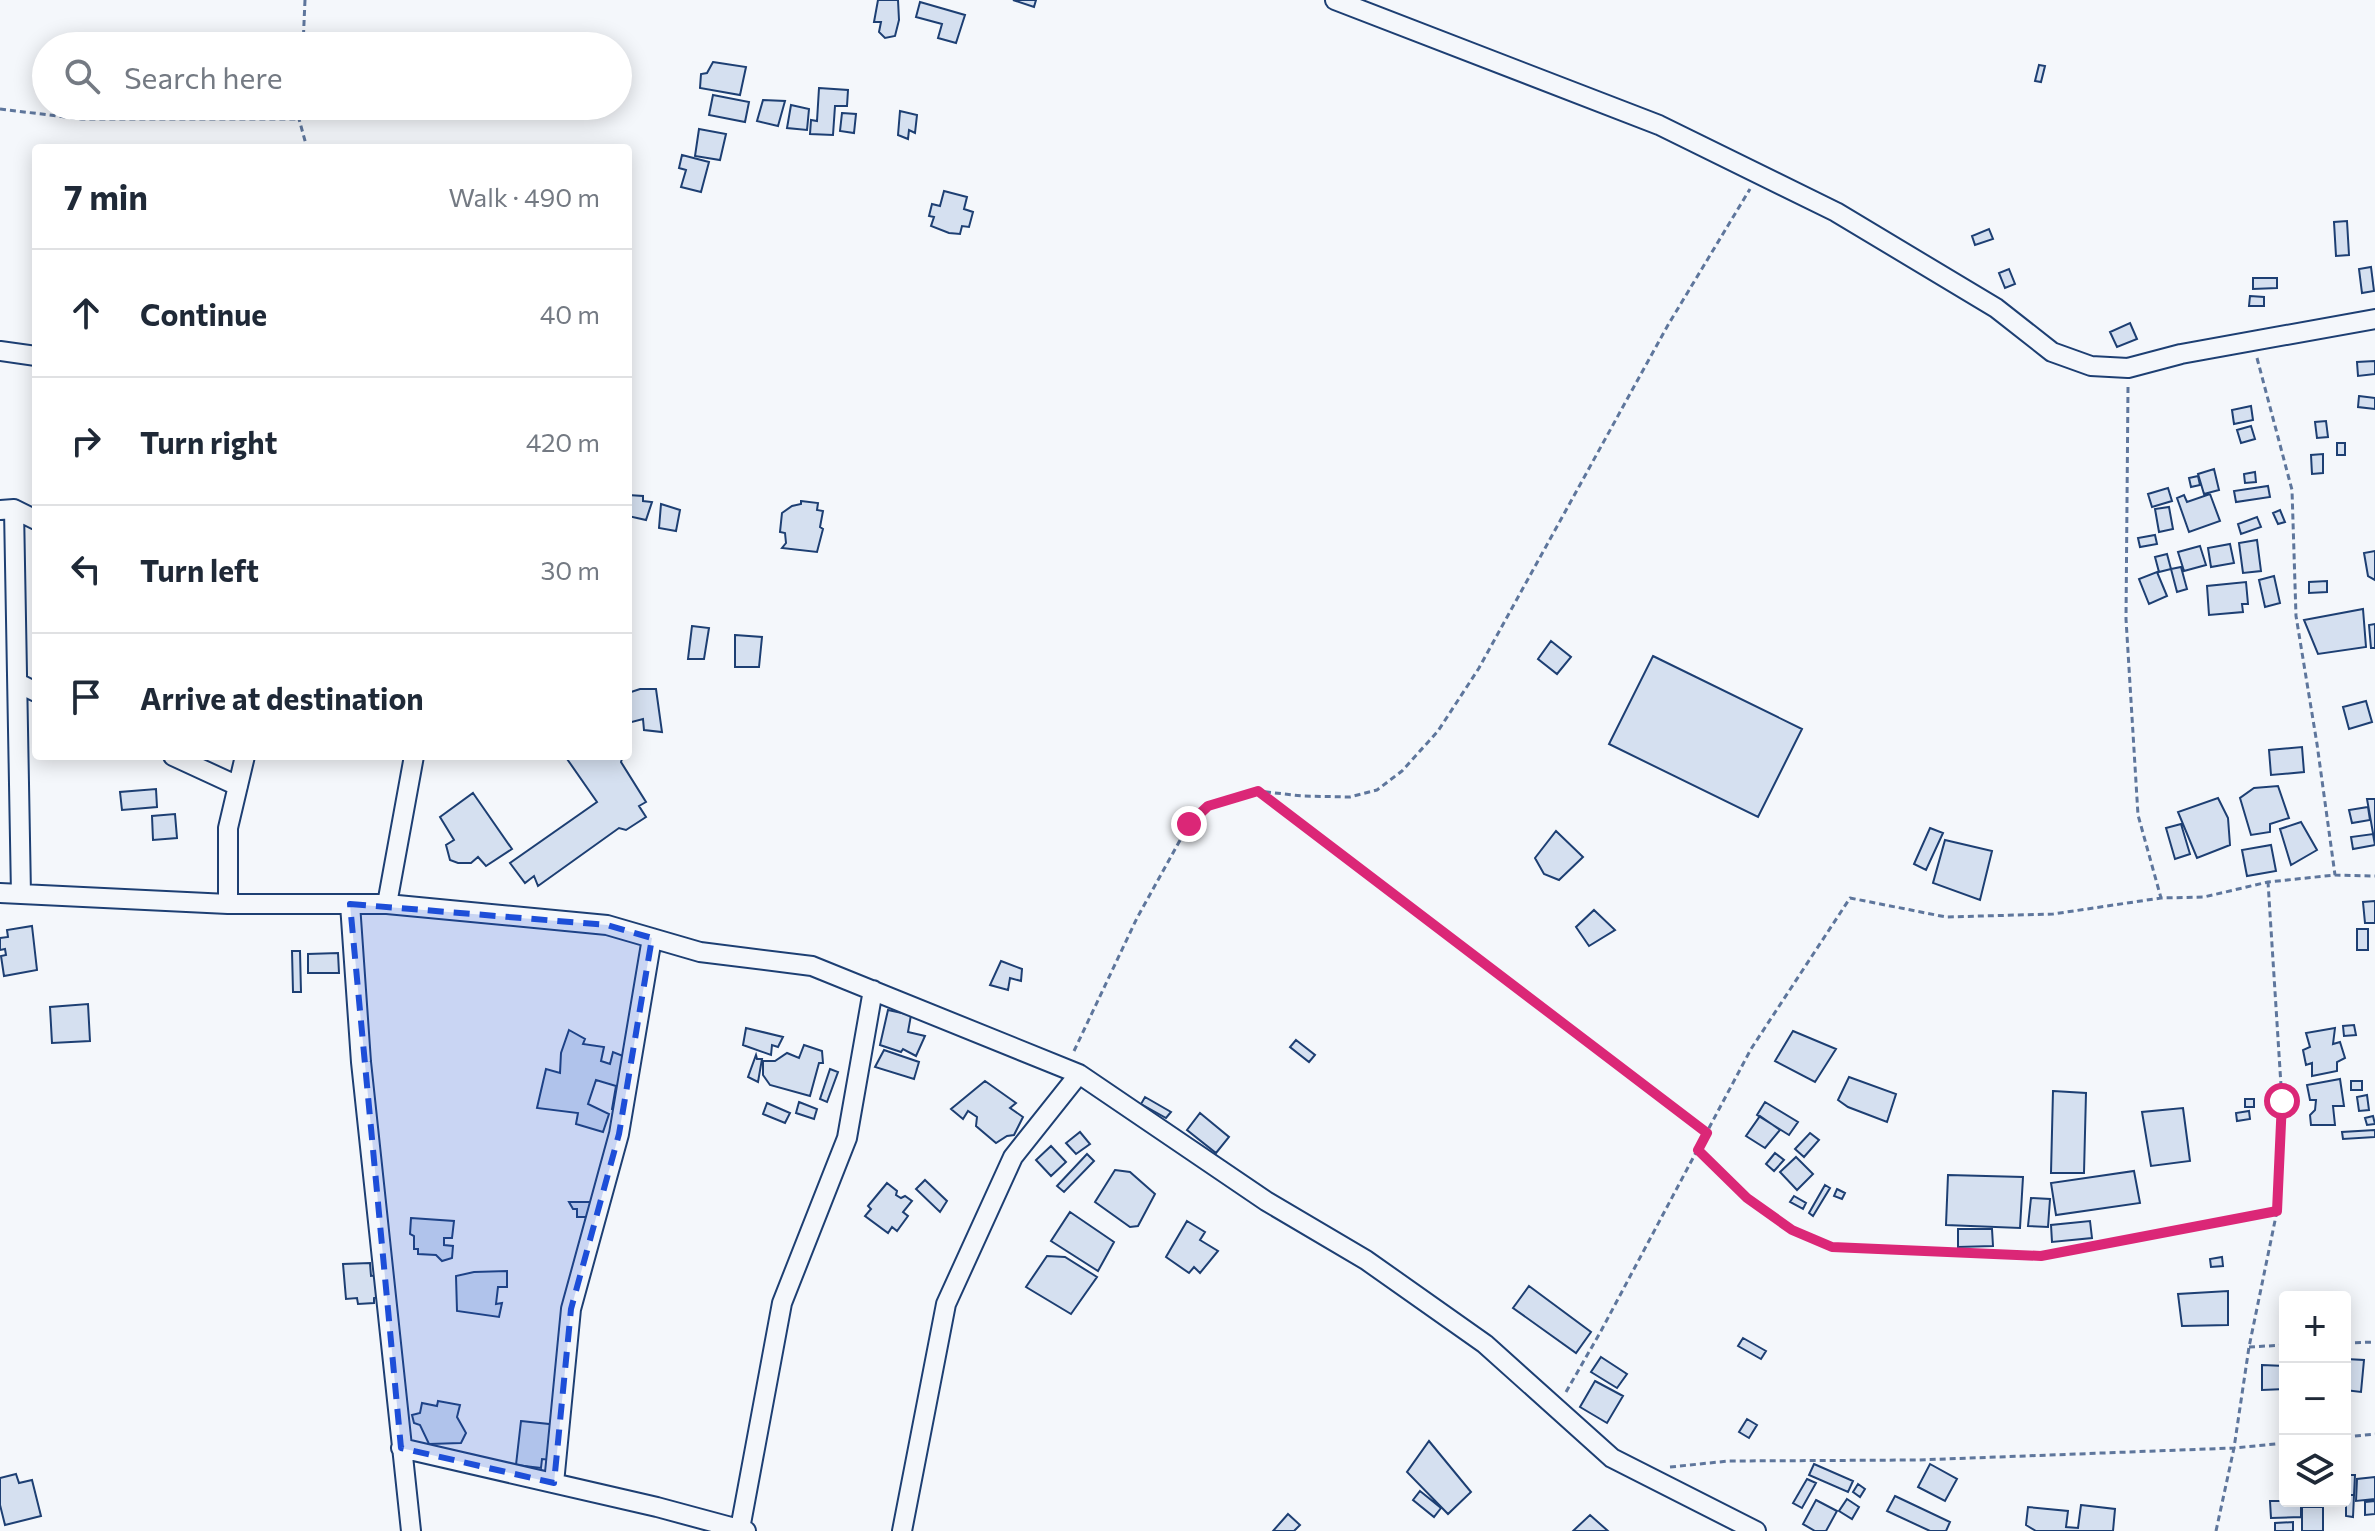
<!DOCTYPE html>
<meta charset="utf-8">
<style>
body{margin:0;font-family:Commissioner,sans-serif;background:#f6f6f7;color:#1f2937}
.controls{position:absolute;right:24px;bottom:24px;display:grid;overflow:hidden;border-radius:8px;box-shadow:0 4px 20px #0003}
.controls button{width:72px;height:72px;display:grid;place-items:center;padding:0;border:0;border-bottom:2px solid #e0e1e3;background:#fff;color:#1f2937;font:40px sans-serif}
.stop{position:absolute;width:24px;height:24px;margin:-18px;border:6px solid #db2777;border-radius:50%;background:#fff}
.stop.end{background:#db2777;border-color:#fff;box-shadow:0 2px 8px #0008}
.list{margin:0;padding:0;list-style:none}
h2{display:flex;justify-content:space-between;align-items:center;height:104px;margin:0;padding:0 32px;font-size:34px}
h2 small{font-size:26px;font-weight:400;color:#747a83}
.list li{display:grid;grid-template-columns:52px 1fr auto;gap:24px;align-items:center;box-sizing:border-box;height:128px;padding:0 32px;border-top:2px solid #e0e1e3}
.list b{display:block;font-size:30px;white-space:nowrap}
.list em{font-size:26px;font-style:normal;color:#747a83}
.icon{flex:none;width:44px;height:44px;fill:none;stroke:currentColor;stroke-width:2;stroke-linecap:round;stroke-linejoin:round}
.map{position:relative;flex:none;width:2375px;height:1531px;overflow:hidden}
.search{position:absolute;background:#fff;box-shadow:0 4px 20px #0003;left:32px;top:32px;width:600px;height:88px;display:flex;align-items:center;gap:20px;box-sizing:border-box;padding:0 28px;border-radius:44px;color:#747a83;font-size:30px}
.panel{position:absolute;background:#fff;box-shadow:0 4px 20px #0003;left:32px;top:144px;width:600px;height:616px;border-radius:8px}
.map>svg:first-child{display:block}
</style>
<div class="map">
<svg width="2375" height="1531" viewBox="0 0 2375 1531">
<rect width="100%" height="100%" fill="#f4f7fb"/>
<path fill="#d5e0f0" stroke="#1d3f73" stroke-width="2" d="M878,0H898L899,20L895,36L885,38L879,32L881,22H874Z
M1013,0H1036L1034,7Z
M920,2L965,15L956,43L938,38L942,24L916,17Z
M713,62L746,67L740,95L700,88L701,74L707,73Z
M2039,65L2045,66L2041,82L2035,81Z
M819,88L848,90L847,106H835L833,135L810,134L811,120L817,121Z
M713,95L749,102L745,122L709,115Z
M763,100L785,101L778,126L757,121Z
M791,105L809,109L807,130L787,128Z
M900,111L917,115L915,133L909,130L908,139L898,135Z
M842,113L856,114L854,133L840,131Z
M699,129L726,134L720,160L695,156Z
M682,155L709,162L701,192L681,187L686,170L679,168Z
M944,191L967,197L964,209L973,212L969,227L962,226L960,234L949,233L931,226L934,217L929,216L932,204L940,206Z
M2347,221L2349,255L2336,256L2334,222Z
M1989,229L1993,239L1975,245L1972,236Z
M2371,267L2374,291L2362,293L2359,269Z
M2009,269L2015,284L2005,288L1999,273Z
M2253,278H2277V288L2253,289Z
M2250,296L2264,297V306H2249Z
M2130,323L2137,339L2117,347L2110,332Z
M2375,361V374L2358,376L2357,362Z
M2359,396L2375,398V409L2358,407Z
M2251,406L2253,420L2234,424L2232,410Z
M2326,421L2328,437L2317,438L2315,422Z
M2251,426L2255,439L2241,443L2237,430Z
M2337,443H2345V455H2337Z
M2323,454V473L2312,474L2311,455Z
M2214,469L2219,490L2204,494L2198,474Z
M2255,472L2256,482L2245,483L2244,474Z
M2198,476L2200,485L2191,487L2189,478Z
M2268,486L2270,497L2236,502L2234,491Z
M2168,488L2172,501L2152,507L2148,494Z
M2210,494L2220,521L2189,532L2177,498L2184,495L2187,502Z
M628,495L643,496V501L652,502L646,520L628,516Z
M801,501L818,503L817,510L823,511L820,527L823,529L817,552L782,548L786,543L785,533L780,532L782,513L792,506L801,504Z
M661,504L680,510L676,531L659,528Z
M2169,507L2173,529L2159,532L2155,509Z
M2280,510L2285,522L2278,524L2273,513Z
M2257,517L2261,527L2241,534L2238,524Z
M2155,535L2157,544L2140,547L2138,538Z
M2257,540L2261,571L2243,573L2239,543Z
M2230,544L2234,563L2211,567L2208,548Z
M2200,546L2206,565L2184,571L2178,552Z
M2375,551V580L2368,576L2364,553Z
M2167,554L2171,569L2159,572L2155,557Z
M2181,567L2187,589L2177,592L2171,569Z
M2157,572L2167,596L2149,604L2139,579Z
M2274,576L2280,603L2265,607L2259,580Z
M2327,581V592L2309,593V582Z
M2246,582L2248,604H2242L2243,612L2209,615L2207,586Z
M2363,609L2366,647L2318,654L2304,620Z
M2375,624V648H2371L2369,625Z
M692,626L709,628L704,659H688Z
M735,635L762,637L759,667H735Z
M1551,641L1571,657L1557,674L1538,659Z
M1653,656L1802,729L1758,817L1609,744Z
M640,689H656L662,732L644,730L643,719L628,723V693Z
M2366,701L2372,722L2349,729L2343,707Z
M2302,747L2304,772L2271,775L2269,750Z
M565,756H623L621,762L646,802L639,806L646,817L626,830L619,828L538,886L534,876L525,883L510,863L597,802Z
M2278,786L2289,818L2270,824V832L2251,835L2240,798L2254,788Z
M156,789L157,807L122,810L120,792Z
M473,793L512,849L486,866L478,857L471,863H458L450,860L446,845L454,840L440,817Z
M2218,798L2228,818L2230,845L2197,858L2178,812Z
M2367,799H2375V838L2374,839Z
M2368,807L2370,820L2352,823L2349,810Z
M175,814L177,838L153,840L152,816Z
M2301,822L2317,850L2291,865L2280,829Z
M2181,824L2190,854L2175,859L2166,828Z
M1930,828L1943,833L1926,870L1914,864Z
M1556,831L1583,857L1559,880L1544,874L1535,858Z
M2373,834L2375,845L2353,849L2351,837Z
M1945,840L1992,851L1980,900L1933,883Z
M2271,845L2276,871L2247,876L2242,850Z
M2375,901V923H2365L2363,902Z
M1594,910L1615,930L1589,946L1576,927Z
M32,926L37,970L4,976L1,956L6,955L5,949L0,950V938L8,937L7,930Z
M2357,929H2368V950H2357Z
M292,951H300L301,992H293Z
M338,953L339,973H308V954Z
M1001,961L1022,969L1021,981L1010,978L1008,990L990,985Z
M88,1004L90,1041L52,1043L50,1007Z
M888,1010L911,1015L908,1032L925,1036L916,1056L903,1049L901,1052L880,1045Z
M2354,1025L2356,1035L2344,1036L2343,1026Z
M746,1028L783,1037L778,1047L772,1045L771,1055L743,1045Z
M2335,1028L2333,1044L2340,1042L2345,1058L2337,1062V1071L2312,1076V1063L2306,1065L2303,1050L2310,1047L2306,1033Z
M569,1030L585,1039L583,1044L604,1047L601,1061L610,1064L613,1052L628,1058L620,1112L612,1109L616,1086L596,1080L588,1104L609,1114L603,1132L576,1124L578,1113L537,1108L546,1069L560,1073L561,1053Z
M1793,1031L1836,1049L1815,1082L1775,1061Z
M1296,1040L1315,1055L1309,1062L1290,1047Z
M804,1045L822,1051L823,1063H819L810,1096L770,1085L763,1075V1061H775L787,1053L799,1058Z
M884,1050L919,1062L914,1079L875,1067Z
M756,1055L757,1059H762L758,1082L748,1077Z
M830,1069L838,1072L827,1102L820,1099Z
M1849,1077L1896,1094L1887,1122L1848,1107L1838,1100Z
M2340,1079L2344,1106H2333L2335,1125H2311L2310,1115L2315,1110L2316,1100H2310L2307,1085Z
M985,1081L1016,1103L1010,1108L1023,1117L1014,1135L1007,1136L996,1143L976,1126L977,1117L968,1111L963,1119L951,1109Z
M2351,1081H2362V1090H2351Z
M2053,1091L2086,1093L2084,1173H2051Z
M2367,1095L2369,1110L2359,1111L2357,1097Z
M1145,1097L1171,1112L1166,1118L1141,1104Z
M2245,1099H2254V1107H2245Z
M799,1102L817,1109L814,1119L796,1113Z
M1765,1102L1798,1122L1789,1135L1757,1115Z
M767,1103L790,1113L785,1123L763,1114Z
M2183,1108L2190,1161L2151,1166L2142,1112Z
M2249,1111L2250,1119L2237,1121L2236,1113Z
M1200,1113L1229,1137L1216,1153L1187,1130Z
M1760,1116L1780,1130L1765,1148L1746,1136Z
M2373,1116L2375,1124L2367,1125L2365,1118Z
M2375,1130V1137L2343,1139L2342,1132Z
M1080,1132L1090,1144L1076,1154L1066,1143Z
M1810,1133L1819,1140L1804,1157L1795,1149Z
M1051,1146L1066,1162L1051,1176L1036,1160Z
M1775,1153L1784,1160L1774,1171L1766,1164Z
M1087,1154L1094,1161L1064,1192L1057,1186Z
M1796,1157L1813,1174L1797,1190L1780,1172Z
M1115,1170L1130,1172L1155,1194L1138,1226L1130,1227L1095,1202Z
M2134,1171L2140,1203L2056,1215L2051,1183Z
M1948,1175L2023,1177L2020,1228L1946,1225Z
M925,1180L947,1201L940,1212L916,1189Z
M887,1183L897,1191L896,1195L901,1198L905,1196L912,1201L903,1212L908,1216L897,1231L892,1227L888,1233L865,1216L871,1209L868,1206Z
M1825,1185L1830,1188L1813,1216L1809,1213Z
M1837,1189L1845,1193L1842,1199L1834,1196Z
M1794,1196L1806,1203L1803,1209L1790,1202Z
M2031,1198L2050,1199L2048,1227L2028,1226Z
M569,1202H597L596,1217H577V1209H573Z
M1070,1212L1114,1242L1098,1271L1051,1241Z
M411,1218L454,1221L452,1238H444V1245L453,1246L452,1258L442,1261L436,1255L418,1254V1249H414V1236L410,1234Z
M1187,1221L1205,1232L1200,1240L1218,1251L1200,1273L1194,1267L1189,1273L1166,1257Z
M2090,1221L2092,1238L2052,1242L2051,1225Z
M1958,1229H1992L1993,1246L1958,1247Z
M1047,1256L1065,1257L1097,1277L1071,1314L1026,1287Z
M2222,1257L2223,1266L2211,1267L2210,1259Z
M370,1263L371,1276L380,1275L381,1297L374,1298V1303L358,1304L357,1298L346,1299L343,1264Z
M507,1271V1287H498L496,1304L502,1303L499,1317L457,1311L456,1276L474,1272Z
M1529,1286L1591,1332L1576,1353L1513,1308Z
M2228,1291V1325L2182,1326L2178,1294Z
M1743,1338L1766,1351L1761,1359L1738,1346Z
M1601,1357L1627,1374L1617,1388L1591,1372Z
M2346,1359L2364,1360L2361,1392L2345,1390Z
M2262,1365L2285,1366V1389L2262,1390Z
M1595,1381L1623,1396L1607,1423L1580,1407Z
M438,1401L460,1405L457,1417L466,1433L461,1443L429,1444L420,1425L414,1423L412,1415L420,1413L422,1403L437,1406Z
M1747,1419L1757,1425L1749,1438L1739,1432Z
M521,1421L558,1425L552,1460L542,1459L541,1468L516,1465Z
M1429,1441L1471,1492L1448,1514L1407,1472Z
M1814,1464L1853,1481L1848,1492L1809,1475Z
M1930,1464L1957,1479L1945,1501L1918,1487Z
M16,1474L19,1483L32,1480L41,1516L5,1525L0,1505V1478Z
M2348,1475H2355L2354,1495H2347Z
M2375,1477V1499L2356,1501L2357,1479Z
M1807,1479L1816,1483L1802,1508L1793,1503Z
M1858,1484L1865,1489L1860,1497L1853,1492Z
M1420,1491L1441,1508L1434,1517L1413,1500Z
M2345,1495H2354L2353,1517L2346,1516V1502H2343Z
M1895,1496L1950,1522L1946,1531H1930L1887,1511Z
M1847,1499L1859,1507L1852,1519L1839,1511Z
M1816,1500L1837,1511L1826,1531H1815L1803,1524Z
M2270,1501H2301V1517L2271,1518Z
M2314,1501H2332V1506L2314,1505Z
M2375,1501V1514L2365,1515V1502Z
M2081,1505L2115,1509L2113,1531H2036L2026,1525L2028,1507L2068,1511L2066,1527L2078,1528Z
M2302,1507H2323V1531H2302Z
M1288,1514L1300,1525L1294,1531H1273Z
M1590,1515L1608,1531H1573Z
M2293,1522V1531H2275V1523Z"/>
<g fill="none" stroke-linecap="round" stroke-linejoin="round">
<defs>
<path id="street" d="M1335,0L1659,125L1836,212L1996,308L2052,352L2091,366L2128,368L2181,354L2375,319
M0,351L36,356
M14,509L21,894
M0,510L14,509L36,520
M18,683L36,692
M173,756L238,786
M0,893L228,904H387L607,925L700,952L812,966L1079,1074L1266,1201L1366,1260L1485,1344L1612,1458L1756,1531
M228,904V828L245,756
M350,904L361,1062L411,1531
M387,904L414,756
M401,1448L657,1507L746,1531
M554,1483L571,1309L619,1134L652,938
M740,1529L782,1303L847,1138L873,990
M902,1531L946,1304L1013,1157L1079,1074"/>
</defs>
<use href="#street" stroke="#1d3f73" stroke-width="22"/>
<path stroke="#5e769c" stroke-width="3" stroke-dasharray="6 4" stroke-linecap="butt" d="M303,46L305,0
M300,106L299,119L307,148
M0,109L82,119H299
M2257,358L2292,490L2296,616L2317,744L2335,875
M2128,387L2126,619L2138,815L2161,898
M1261,794L1707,1133
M1074,1051L1137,918L1189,824L1208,806L1258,791L1302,796L1350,797L1377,790L1402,771L1438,731L1479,668L1668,325L1750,189
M1698,1150L1747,1198L1792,1230L1832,1247L2041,1256L2276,1211
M2345,1343L2375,1342
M2249,1347L2285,1345
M1566,1392L1601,1331L1751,1049L1850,898L1946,917L2053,914L2161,898L2204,897L2268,882L2335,875L2375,876
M2345,1437L2375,1434
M1670,1467L1729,1461L1919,1460L2234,1448L2285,1443
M2216,1531L2234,1448L2249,1347L2277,1211L2282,1101L2268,882"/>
<use href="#street" stroke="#f4f7fb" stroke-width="18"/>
</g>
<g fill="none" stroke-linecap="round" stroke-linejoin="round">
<path stroke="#db2777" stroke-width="10" d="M1189,824L1208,806L1258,791L1707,1133L1698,1150L1747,1198L1792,1230L1832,1247L2041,1256L2277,1211L2282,1101"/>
</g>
<path fill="#1d4ed8" fill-opacity="0.2" stroke="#1d4ed8" stroke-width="6" stroke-dasharray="16 10" stroke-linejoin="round" d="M350,904L607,925L652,938L619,1134L571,1309L554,1483L401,1448Z"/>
</svg>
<div class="controls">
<button>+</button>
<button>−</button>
<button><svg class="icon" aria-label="layers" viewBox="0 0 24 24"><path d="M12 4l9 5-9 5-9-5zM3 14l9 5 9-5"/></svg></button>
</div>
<div class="stop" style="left:2282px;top:1101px"></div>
<div class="stop end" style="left:1189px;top:824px"></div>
<div class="search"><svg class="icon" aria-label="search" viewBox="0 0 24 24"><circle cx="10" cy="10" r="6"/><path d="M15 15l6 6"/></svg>Search here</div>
<section class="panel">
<h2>7 min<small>Walk · 490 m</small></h2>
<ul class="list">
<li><svg class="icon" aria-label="ahead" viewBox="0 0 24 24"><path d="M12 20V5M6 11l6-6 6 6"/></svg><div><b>Continue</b></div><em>40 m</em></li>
<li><svg class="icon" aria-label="right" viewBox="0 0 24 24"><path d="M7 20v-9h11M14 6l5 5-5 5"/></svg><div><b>Turn right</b></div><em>420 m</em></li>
<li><svg class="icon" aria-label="left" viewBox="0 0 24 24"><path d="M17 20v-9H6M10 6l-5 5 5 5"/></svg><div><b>Turn left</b></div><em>30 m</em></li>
<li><svg class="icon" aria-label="arrive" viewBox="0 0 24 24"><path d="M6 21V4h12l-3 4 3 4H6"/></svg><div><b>Arrive at destination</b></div></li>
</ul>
</section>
</div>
